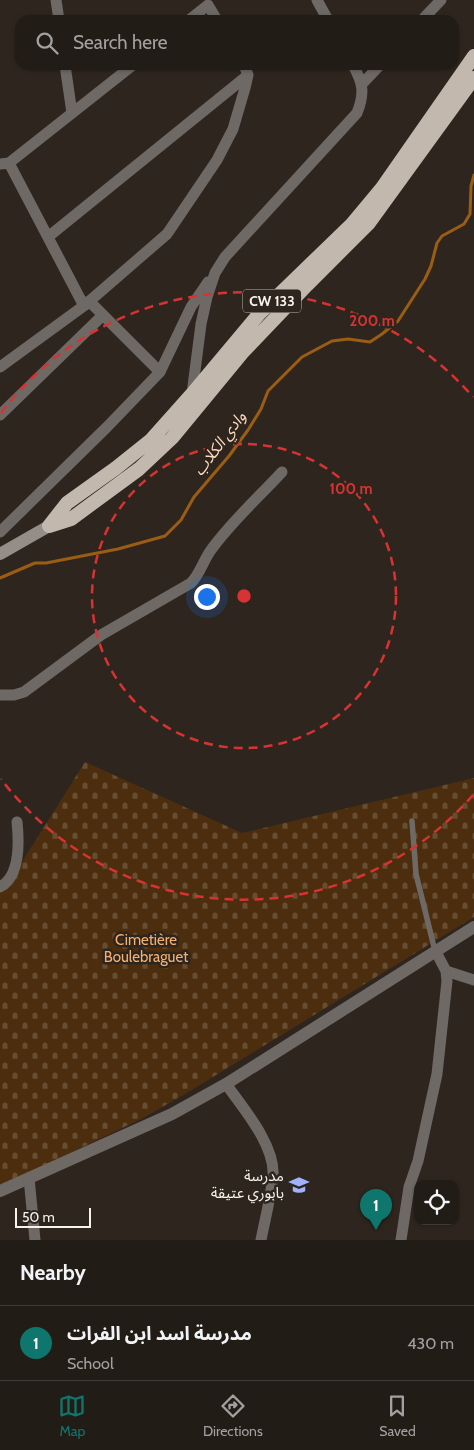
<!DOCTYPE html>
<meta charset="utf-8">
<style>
body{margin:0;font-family:Cabin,"Noto Sans Arabic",sans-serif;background:#2e2923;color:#f1f3f6}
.controls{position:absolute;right:15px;bottom:15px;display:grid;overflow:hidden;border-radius:10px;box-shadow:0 1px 4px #0004}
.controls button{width:45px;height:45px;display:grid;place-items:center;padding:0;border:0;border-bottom:1px solid #3f3a35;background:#221c16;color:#f1f3f6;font:25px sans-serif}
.scale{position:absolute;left:15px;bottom:12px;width:76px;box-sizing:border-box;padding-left:5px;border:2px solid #f8f2ed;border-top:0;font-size:14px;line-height:18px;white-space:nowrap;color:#f8f2ed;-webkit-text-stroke:4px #2e261e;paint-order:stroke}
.you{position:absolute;left:206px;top:596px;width:18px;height:18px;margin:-12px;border:4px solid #fff;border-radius:50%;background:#1a73e8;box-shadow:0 0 0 8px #1a73e833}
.badge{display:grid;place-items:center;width:32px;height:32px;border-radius:50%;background:#0f766e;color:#fff;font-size:16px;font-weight:700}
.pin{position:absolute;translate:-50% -41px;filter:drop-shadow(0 1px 2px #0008)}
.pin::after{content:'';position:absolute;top:26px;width:18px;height:15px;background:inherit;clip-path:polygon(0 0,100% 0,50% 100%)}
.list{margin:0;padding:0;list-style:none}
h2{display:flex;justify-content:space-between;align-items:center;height:65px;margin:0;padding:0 20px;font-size:21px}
h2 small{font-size:16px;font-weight:400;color:#a2a1a1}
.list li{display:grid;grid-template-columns:32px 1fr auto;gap:15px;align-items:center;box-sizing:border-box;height:75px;padding:0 20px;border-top:1px solid #3f3a35}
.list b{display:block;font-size:19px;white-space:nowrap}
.list p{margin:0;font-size:16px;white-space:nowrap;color:#a2a1a1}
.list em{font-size:16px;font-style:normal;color:#a2a1a1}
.icon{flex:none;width:28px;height:28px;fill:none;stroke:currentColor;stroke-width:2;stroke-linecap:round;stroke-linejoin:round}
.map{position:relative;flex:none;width:474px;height:1240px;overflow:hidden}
.search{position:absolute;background:#221c16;box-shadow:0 1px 4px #0004;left:15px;right:15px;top:15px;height:55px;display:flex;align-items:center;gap:12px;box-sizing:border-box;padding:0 18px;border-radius:15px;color:#a2a1a1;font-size:19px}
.sheet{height:140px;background:#221c16}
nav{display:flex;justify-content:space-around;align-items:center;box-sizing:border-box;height:70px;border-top:1px solid #3f3a35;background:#221c16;font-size:14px;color:#a2a1a1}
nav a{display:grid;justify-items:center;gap:2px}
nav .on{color:#0f766e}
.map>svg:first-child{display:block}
</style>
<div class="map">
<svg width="474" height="1240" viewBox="0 0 474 1240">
<defs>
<pattern id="cemetery-stones" width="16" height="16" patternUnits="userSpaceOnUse" patternTransform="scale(1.25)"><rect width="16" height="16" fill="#4c2e0e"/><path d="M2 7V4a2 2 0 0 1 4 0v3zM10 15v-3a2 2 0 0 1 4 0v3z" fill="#674d31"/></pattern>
</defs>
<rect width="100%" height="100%" fill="#2e261e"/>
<path fill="url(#cemetery-stones)" d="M85,762L242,833L474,778V917L190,1091L143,1118L18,1178L0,1185V890L5,889Z"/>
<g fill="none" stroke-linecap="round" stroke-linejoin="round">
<path stroke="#9b5d14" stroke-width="3" d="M0,578L35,563H46L118,549L165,536L181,520L194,497L229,456L248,430L261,409L268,391L302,357L332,341L348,339L370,342L382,334L398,321L425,279L431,266L437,243L442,236L464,224L470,214L471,186L474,175"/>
<path stroke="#6e6965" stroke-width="5.5" d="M412,821L416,874L435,951"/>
<path stroke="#6e6965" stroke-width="11" d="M56,0L59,20
M317,0L328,20
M189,20L208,5L217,20
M422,20L441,0
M65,65L72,113
M362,84L380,65
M9,163L84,306
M0,164L9,163L133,65
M48,237L248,75
M89,301L160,372
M0,367L85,305L167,234L217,160L233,129L245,88L248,75L244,65
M194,395L192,394L201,324L207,297L215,273L225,257L357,113C365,93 363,83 353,65
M0,415L103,315
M0,532L107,427L160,372L191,307L208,282
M0,695H14L24,692L101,635L191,583C200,574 203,561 211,550C231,522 258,498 282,472
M0,887C21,876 19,841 17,822
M446,971L474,980
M226,1084C243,1108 275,1145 273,1175C271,1197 265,1219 261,1240
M29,1178L35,1240
M401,1240L409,1187L418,1161L437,1074L447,981L446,971L436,952"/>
<path stroke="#6e6965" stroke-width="12" d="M0,1191L172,1114L226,1084L474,927"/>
<path stroke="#958e88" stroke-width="12" d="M0,554L49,526"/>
<path stroke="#c2b8ae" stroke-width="14" d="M49,526L67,503L116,468L151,440L192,394L259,314L352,224L382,188L474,56
M49,526L71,519L139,469L172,438L242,353L307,285L369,223L474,78"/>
</g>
<g fill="none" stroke="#d83232" stroke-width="2.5" stroke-dasharray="9 6">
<circle cx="244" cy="596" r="152"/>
<path d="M473 795A304 304 0 0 1 1 779M1 413A304 304 0 0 1 473 397"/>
</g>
<defs>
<symbol id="school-bare" viewBox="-9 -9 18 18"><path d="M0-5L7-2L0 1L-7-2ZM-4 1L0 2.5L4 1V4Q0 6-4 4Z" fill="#a1b2fd" stroke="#2e261e" stroke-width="2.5" paint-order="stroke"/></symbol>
</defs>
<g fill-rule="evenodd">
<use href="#school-bare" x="285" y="1171" width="28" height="28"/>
</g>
<g text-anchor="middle" stroke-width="5" stroke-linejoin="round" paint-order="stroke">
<rect fill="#2e261e" stroke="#bbb5af" stroke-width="1" x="243" y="289.5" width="58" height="23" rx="4"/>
<g font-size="14" font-weight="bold" fill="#f8f2ed">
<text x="272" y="306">CW 133</text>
</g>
<g font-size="15" fill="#f5b06f" stroke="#2e261e">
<text x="146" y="945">Cimetière<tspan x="146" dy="17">Boulebraguet</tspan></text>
</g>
<g font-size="15" fill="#f8f2ed" stroke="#2e261e" text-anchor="end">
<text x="284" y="1181">مدرسة<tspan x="284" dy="17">بابوري عتيقة</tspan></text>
</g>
<g font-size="16" font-style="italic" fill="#ffdbbc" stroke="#2e261e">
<text transform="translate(219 443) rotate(-53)" y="6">وادي الكلاب</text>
</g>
</g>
<circle cx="244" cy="596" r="8" fill="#d83232" stroke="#2e261e" stroke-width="2.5"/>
<g font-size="15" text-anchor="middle" font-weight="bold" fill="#d83232" stroke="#2e261e" stroke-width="5" stroke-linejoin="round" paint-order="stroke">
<text x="372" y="326">200 m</text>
<text x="351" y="494">100 m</text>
</g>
</svg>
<div class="controls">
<button><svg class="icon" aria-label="locate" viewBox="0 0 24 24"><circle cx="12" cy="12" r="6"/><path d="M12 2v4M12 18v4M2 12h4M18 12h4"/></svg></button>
</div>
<div class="scale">50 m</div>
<div class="you"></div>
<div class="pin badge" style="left:376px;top:1230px">1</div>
<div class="search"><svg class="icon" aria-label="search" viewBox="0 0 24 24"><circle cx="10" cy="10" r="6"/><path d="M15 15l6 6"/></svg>Search here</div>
</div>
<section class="sheet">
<h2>Nearby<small></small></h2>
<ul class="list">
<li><span class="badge">1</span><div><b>مدرسة اسد ابن الفرات</b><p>School</p></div><em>430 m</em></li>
</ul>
</section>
<nav>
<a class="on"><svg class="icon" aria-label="map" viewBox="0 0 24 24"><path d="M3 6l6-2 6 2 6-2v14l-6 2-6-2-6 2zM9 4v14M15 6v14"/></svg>Map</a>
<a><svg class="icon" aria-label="directions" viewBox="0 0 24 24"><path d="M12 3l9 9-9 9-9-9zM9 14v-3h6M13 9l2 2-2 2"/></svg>Directions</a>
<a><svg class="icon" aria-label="saved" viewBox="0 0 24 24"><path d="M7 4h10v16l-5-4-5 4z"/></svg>Saved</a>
</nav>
